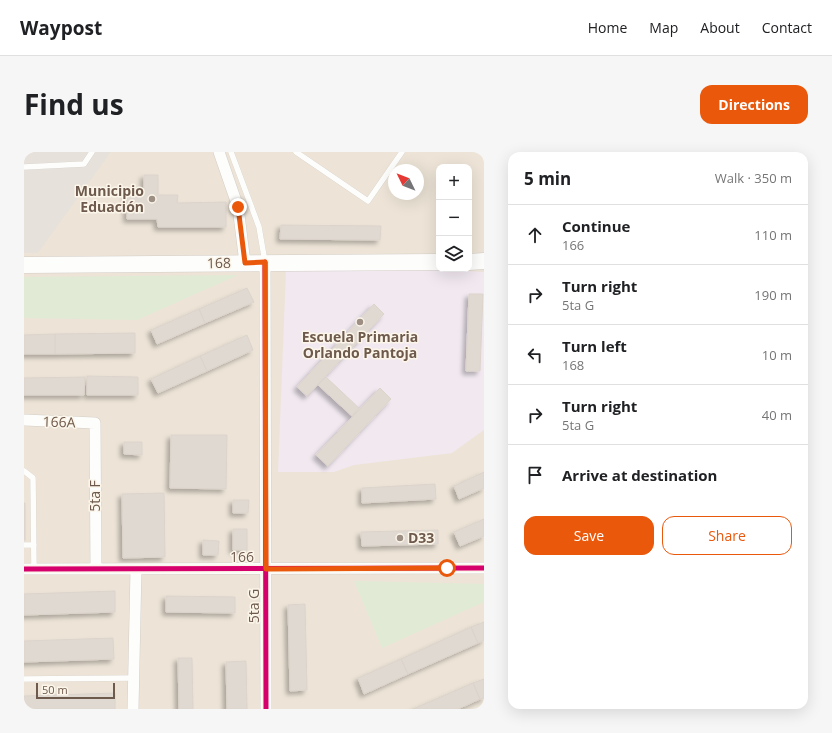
<!DOCTYPE html>
<meta charset="utf-8">
<style>
body{margin:0;font-family:"Open Sans",sans-serif;background:#f6f6f6;color:#202124}
.controls{position:absolute;right:12px;top:12px;display:grid;overflow:hidden;border-radius:8px;box-shadow:0 4px 16px #0002}
.controls button{width:36px;height:36px;display:grid;place-items:center;padding:0;border:0;border-bottom:1px solid #e0e0e0;background:#fff;color:#202124;font:20px sans-serif}
.compass{position:absolute;left:364px;top:12px;width:36px;height:36px;border-radius:50%;background:#fff;box-shadow:0 4px 16px #0002;rotate:313deg}
.scale{position:absolute;left:12px;bottom:10px;width:79px;box-sizing:border-box;padding-left:4px;border:2px solid #6e5a4d;border-top:0;font-size:11px;line-height:14px;white-space:nowrap;color:#6e5a4d;-webkit-text-stroke:3px #fcf6ea;paint-order:stroke}
.stop{position:absolute;width:12px;height:12px;margin:-9px;border:3px solid #ea580c;border-radius:50%;background:#fff}
.stop.end{background:#ea580c;border-color:#fff;box-shadow:0 1px 4px #0008}
.list{margin:0;padding:0;list-style:none}
h2{display:flex;justify-content:space-between;align-items:center;height:52px;margin:0;padding:0 16px;font-size:17px}
h2 small{font-size:13px;font-weight:400;color:#757577}
.list li{display:grid;grid-template-columns:26px 1fr auto;gap:12px;align-items:center;box-sizing:border-box;height:60px;padding:0 16px;border-top:1px solid #e0e0e0}
.list b{display:block;font-size:15px;white-space:nowrap}
.list p{margin:0;font-size:13px;white-space:nowrap;color:#757577}
.list em{font-size:13px;font-style:normal;color:#757577}
.actions{display:flex;gap:8px;padding:12px 16px}
.actions a{flex:1;padding:9px 0;border:1px solid #ea580c;border-radius:12px;text-align:center;font-size:14px;color:#ea580c}
.actions .main{background:#ea580c;color:#fff}
.icon{flex:none;width:22px;height:22px;fill:none;stroke:currentColor;stroke-width:2;stroke-linecap:round;stroke-linejoin:round}
.map{position:relative;flex:none;width:460px;height:557px;overflow:hidden;border-radius:12px}
header{display:flex;align-items:center;gap:24px;box-sizing:border-box;height:56px;padding:0 20px;background:#fff;border-bottom:1px solid #e0e0e0}
header strong{font-size:19px}
nav{display:flex;gap:22px;margin-inline-start:auto;font-size:14px}
.intro{display:flex;align-items:center;justify-content:space-between;box-sizing:border-box;height:96px;padding:0 24px}
h1{margin:0;font-size:28px}
.button{padding:10px 18px;border-radius:12px;background:#ea580c;color:#fff;font-size:14px;font-weight:700}
main{display:flex;gap:24px;padding:0 24px}
aside{flex:1;background:#fff;border-radius:12px;box-shadow:0 4px 16px #0002}
.map>svg:first-child{display:block}
</style>
<header>
<strong>Waypost</strong>
<nav><a>Home</a><a>Map</a><a>About</a><a>Contact</a></nav>
</header>
<div class="intro"><h1>Find us</h1><a class="button">Directions</a></div>
<main>
<div class="map">
<svg width="460" height="557" viewBox="0 0 460 557">
<defs>
<filter id="shadow"><feDropShadow dx="-3.5" dy="3.5" stdDeviation="2" flood-color="#0004"/></filter>
</defs>
<rect width="100%" height="100%" fill="#f4f1e9"/>
<path fill="#ede4d7" fill-rule="evenodd" d="M0,0H460V557H0ZM415,15H445V117H415ZM370,18H394V42H370Z"/>
<path fill="#e6e1da" d="M0,0H87L14,101H0Z"/>
<path fill="#f1e8f0" d="M412,117L460,120V278L428,301L330,313L310,320H254L262,119Z"/>
<path fill="#e0ead5" d="M214,123L113,168L0,166V125Z
M330,429L460,432V450L358,496Z"/>
<path fill="#e0d9d2" stroke="#dcd4cc" filter="url(#shadow)" d="M120,23H134V43H154L153,51L202,50V75H134L133,67H103V41H120Z
M257,73L357,74L356,88L256,87Z
M223,136L230,150L181,171L175,157Z
M445,142H459L456,219H442Z
M350,152L360,162L283,244L273,235Z
M175,157L181,171L133,192L127,178Z
M111,181V201L31,202V182Z
M31,182V202H0V183Z
M223,183L229,198L183,219L176,204Z
M176,204L183,219L134,241L127,227Z
M63,224L114,225V243H63Z
M61,225L60,243H0V226Z
M302,225L335,256L328,264L294,233Z
M356,236L367,247L304,314L292,303Z
M147,283H203L202,337L146,336Z
M100,290H118V303L100,302Z
M460,320V336L435,347L430,334Z
M411,332L412,347L338,351V336Z
M140,341L141,405L99,406L98,342Z
M209,348H225L224,361H209Z
M0,351H1V388H0Z
M460,367V384L436,394L430,380Z
M209,377H223V398H209Z
M414,378V392L338,394L337,380Z
M179,388L195,389L194,403H179Z
M91,439V460L0,463V442Z
M142,444L211,445V461L142,460Z
M281,452L283,538L266,539L264,453Z
M460,470V488L454,491L447,475Z
M447,475L454,491L384,522L377,507Z
M89,486L90,507L0,510V489Z
M154,506H168L169,557H155Z
M377,507L384,522L340,542L334,526Z
M222,509L223,557H203L202,510Z
M460,527V546L456,547L449,531Z
M449,531L456,547L434,557H389Z
M91,541V557H0V544Z"/>
<g fill="none" stroke-linecap="round" stroke-linejoin="round">
<defs>
<path id="lane" d="M207,0L235,75L241,110
M272,0L344,49L378,0
M0,15L60,12L68,0
M0,319L9,326L10,417
M0,393H10
M0,527L110,526"/>
<path id="street" d="M195,0L214,55L221,111
M241,110L242,557
M0,268L71,271L72,417
M0,417L460,416
M109,557L112,417"/>
<path id="secondary" d="M445,110L460,109
M0,113L415,110"/>
</defs>
<use href="#lane" stroke="#d3cec7" stroke-width="6"/>
<use href="#street" stroke="#d3cec7" stroke-width="12"/>
<use href="#secondary" stroke="#d3cdc6" stroke-width="17"/>
<use href="#lane" stroke="#fdfdfc" stroke-width="5.5"/>
<use href="#street" stroke="#fdfdfc" stroke-width="11"/>
<use href="#secondary" stroke="#fdfdfc" stroke-width="16"/>
<defs>
<path id="cycleway" d="M241,110L242,557
M0,417L460,416"/>
</defs>
<use href="#cycleway" stroke="#fcf6ea" stroke-width="8"/>
<use href="#cycleway" stroke="#d6006c" stroke-width="5"/>
</g>
<g fill="none" stroke-linecap="round" stroke-linejoin="round">
<path stroke="#ea580c" stroke-width="5" d="M214,55L221,111L241,110L242,417L423,416"/>
</g>
<g fill="#9d8f84" stroke="#fcf6ea" stroke-width="1.5">
<circle cx="128" cy="47" r="4"/>
<circle cx="336" cy="170" r="4"/>
<circle cx="376" cy="386" r="4"/>
</g>
<g text-anchor="middle" stroke-width="3" stroke-linejoin="round" paint-order="stroke">
<g font-size="14" font-weight="bold" fill="#6e5a4d" stroke="#fcf6ea" text-anchor="end">
<text x="120" y="44">Municipio<tspan x="120" dy="16">Eduación</tspan></text>
<text x="336" y="190" text-anchor="middle">Escuela Primaria<tspan x="336" dy="16">Orlando Pantoja</tspan></text>
<text x="384" y="391" text-anchor="start">D33</text>
</g>
<g font-size="14" fill="#6e5a4d" stroke="#fcf6ea">
<text transform="translate(195 111) rotate(-1)" y="5">168</text>
<text transform="translate(35 270) rotate(2)" y="5">166A</text>
<text transform="translate(71 344) rotate(-90)" y="5">5ta F</text>
<text x="218" y="410">166</text>
<text transform="translate(230 454) rotate(-90)" y="5">5ta G</text>
</g>
</g>
</svg>
<div class="controls">
<button>+</button>
<button>−</button>
<button><svg class="icon" aria-label="layers" viewBox="0 0 24 24"><path d="M12 4l9 5-9 5-9-5zM3 14l9 5 9-5"/></svg></button>
</div>
<svg class="compass" viewBox="-18 -18 36 36"><path d="M0-13l5 13h-10z" fill="#e53935"/><path d="M0 13l5-13h-10z" fill="#757577"/></svg>
<div class="scale">50 m</div>
<div class="stop" style="left:423px;top:416px"></div>
<div class="stop end" style="left:214px;top:55px"></div>
</div>
<aside>
<h2>5 min<small>Walk · 350 m</small></h2>
<ul class="list">
<li><svg class="icon" aria-label="ahead" viewBox="0 0 24 24"><path d="M12 20V5M6 11l6-6 6 6"/></svg><div><b>Continue</b><p>166</p></div><em>110 m</em></li>
<li><svg class="icon" aria-label="right" viewBox="0 0 24 24"><path d="M7 20v-9h11M14 6l5 5-5 5"/></svg><div><b>Turn right</b><p>5ta G</p></div><em>190 m</em></li>
<li><svg class="icon" aria-label="left" viewBox="0 0 24 24"><path d="M17 20v-9H6M10 6l-5 5 5 5"/></svg><div><b>Turn left</b><p>168</p></div><em>10 m</em></li>
<li><svg class="icon" aria-label="right" viewBox="0 0 24 24"><path d="M7 20v-9h11M14 6l5 5-5 5"/></svg><div><b>Turn right</b><p>5ta G</p></div><em>40 m</em></li>
<li><svg class="icon" aria-label="arrive" viewBox="0 0 24 24"><path d="M6 21V4h12l-3 4 3 4H6"/></svg><div><b>Arrive at destination</b></div></li>
</ul>
<div class="actions"><a class="main">Save</a><a>Share</a></div>
</aside>
</main>
